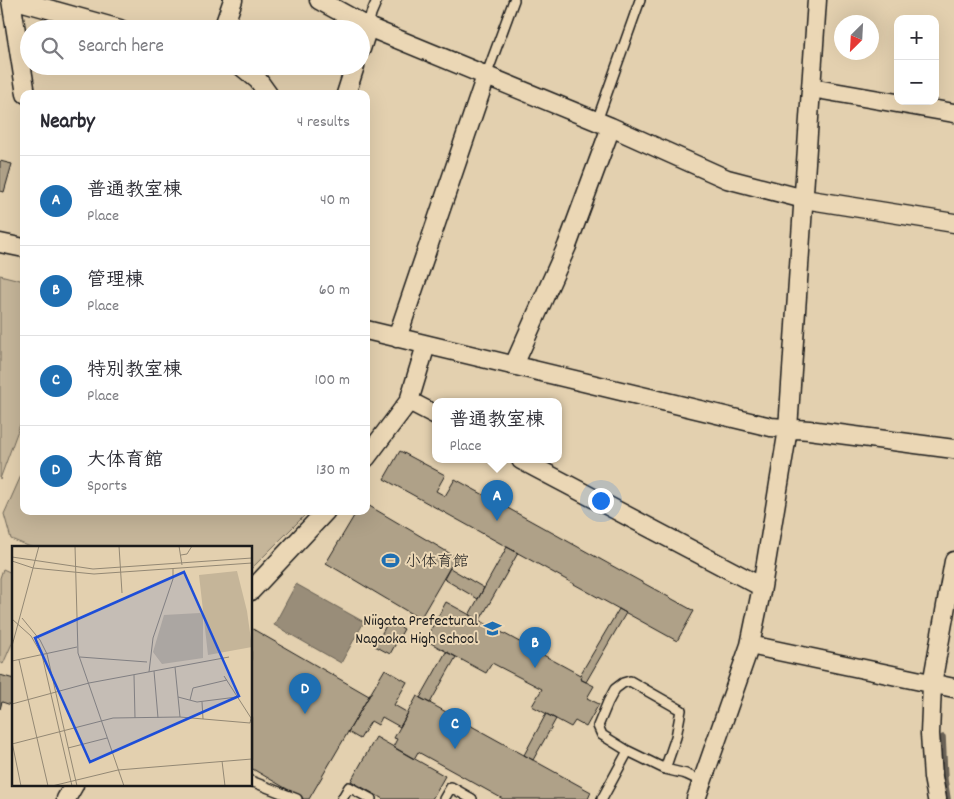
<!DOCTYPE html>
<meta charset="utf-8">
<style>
body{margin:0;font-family:Dekko,"Klee One",sans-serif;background:#f7f7f7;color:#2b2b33}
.controls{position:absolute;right:15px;top:15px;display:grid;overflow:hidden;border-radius:10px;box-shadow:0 5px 20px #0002}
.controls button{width:45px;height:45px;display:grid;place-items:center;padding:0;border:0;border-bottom:1px solid #e1e1e2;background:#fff;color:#2b2b33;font:25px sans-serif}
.compass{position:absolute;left:834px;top:15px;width:45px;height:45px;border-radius:50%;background:#fff;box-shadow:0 5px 20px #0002;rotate:204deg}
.you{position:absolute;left:600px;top:500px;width:18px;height:18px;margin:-12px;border:4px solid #fff;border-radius:50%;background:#1a73e8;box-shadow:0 0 0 8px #1a73e833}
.badge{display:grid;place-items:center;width:32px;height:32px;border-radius:50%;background:#1f6fb2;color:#fff;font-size:16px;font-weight:700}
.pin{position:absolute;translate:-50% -41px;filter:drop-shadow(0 1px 2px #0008)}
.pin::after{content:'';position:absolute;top:26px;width:18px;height:15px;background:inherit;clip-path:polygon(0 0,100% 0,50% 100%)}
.popup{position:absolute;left:432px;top:398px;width:130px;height:65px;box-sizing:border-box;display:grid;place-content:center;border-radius:10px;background:#fff;filter:drop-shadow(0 1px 4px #0005);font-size:16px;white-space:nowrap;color:#7c7c81}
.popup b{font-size:19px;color:#2b2b33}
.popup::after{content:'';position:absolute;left:50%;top:100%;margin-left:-10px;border:10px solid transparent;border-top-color:#fff}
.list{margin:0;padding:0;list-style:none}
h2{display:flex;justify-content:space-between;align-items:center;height:65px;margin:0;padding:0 20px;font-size:21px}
h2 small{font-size:16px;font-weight:400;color:#7c7c81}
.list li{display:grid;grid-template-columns:32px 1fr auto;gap:15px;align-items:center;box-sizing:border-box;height:90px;padding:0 20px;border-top:1px solid #e1e1e2}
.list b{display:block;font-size:19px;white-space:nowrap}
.list p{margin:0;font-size:16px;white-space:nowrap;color:#7c7c81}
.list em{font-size:16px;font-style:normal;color:#7c7c81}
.icon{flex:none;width:28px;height:28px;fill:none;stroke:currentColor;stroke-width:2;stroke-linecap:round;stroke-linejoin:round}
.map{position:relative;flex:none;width:954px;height:799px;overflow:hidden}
.search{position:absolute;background:#fff;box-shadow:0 5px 20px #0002;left:20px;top:20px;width:350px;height:55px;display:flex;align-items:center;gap:12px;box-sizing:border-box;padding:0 18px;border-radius:28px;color:#7c7c81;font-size:19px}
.panel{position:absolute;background:#fff;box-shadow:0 5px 20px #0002;left:20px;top:90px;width:350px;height:425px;border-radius:10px}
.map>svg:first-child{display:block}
</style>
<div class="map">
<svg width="954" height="799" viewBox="0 0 954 799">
<rect width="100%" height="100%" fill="#e3d0af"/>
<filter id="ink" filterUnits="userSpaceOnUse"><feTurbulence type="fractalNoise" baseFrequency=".02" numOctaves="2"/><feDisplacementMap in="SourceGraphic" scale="10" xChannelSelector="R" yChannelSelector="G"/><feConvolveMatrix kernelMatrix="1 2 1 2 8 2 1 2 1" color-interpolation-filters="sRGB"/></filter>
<g filter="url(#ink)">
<path fill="#c5b599" stroke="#70685a" d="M0,275L24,281V414L0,479Z
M24,469V511H309L251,569V548H33L11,539L4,514Z
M3,569L14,574V639L3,664L0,662V578Z"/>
<path fill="#998d79" stroke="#676054" d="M296,584L364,622L341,663L274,625Z"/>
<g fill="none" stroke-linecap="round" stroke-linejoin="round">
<path stroke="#676054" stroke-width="5.5" d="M943,737L945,780L948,799"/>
</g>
<path fill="#afa188" stroke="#1c1c1c" d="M0,161L12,164L4,192L0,191Z
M400,451L445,475L436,491L445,496L455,479L694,611L677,641L384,479Z
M366,504L456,557L420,619L326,563L357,511H366Z
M507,547L518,553L480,620L469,615Z
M450,568L484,588L478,599L444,579Z
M446,602L580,675L582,676L580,679L594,686L587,698L599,704L586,727L575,721L571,727L532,706L542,689L492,663L486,673L425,640Z
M619,609L626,613L586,682L580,679L582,676L580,675Z
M389,620L404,629L390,654L375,646Z
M251,628L369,696L309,799H304L251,768Z
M446,652L456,657L430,703L420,698Z
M385,669L407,682L394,705L408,713L400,727L382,717L378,725L371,721L360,739L348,732Z
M0,675L14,679V696L11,705L2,702L0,709Z
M417,696L591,792L588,799H503L418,752L414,759L393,747L397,739L394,738Z
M546,714L556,719L533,760L524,755Z
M376,737L445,776L432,799H383L351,781Z"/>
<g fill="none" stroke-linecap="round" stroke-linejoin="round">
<defs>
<path id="lane" d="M368,27L371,14L377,0
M486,76L514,0
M597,121L640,0
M665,769L676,737L681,710L630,681L623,683L615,689L608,702L598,726L602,735L628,751L665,769L686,774L703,782
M251,781L297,799
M342,799L349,787L371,799
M444,799L451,787L472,799
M602,799L628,751"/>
<path id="street" d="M11,0L26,94
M16,0L120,29
M319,0L368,27L611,127L727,179L804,199L954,223
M223,29L233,0
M361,49L368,27
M241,66L258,80L268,94
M811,88L954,113
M346,94L355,66
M0,243L24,248
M366,330L771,427L809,430L954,449
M397,338L486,76
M514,365L567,246L611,127
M409,401L436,415
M366,458L409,401L426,345
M521,460L762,587
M251,591L326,511
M750,645L954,688
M66,799L74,785
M696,799L750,645L762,587L788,429L817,0
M937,799L933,777L930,734L932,684L954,561"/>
</defs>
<use href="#lane" stroke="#1c1c1c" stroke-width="12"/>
<use href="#street" stroke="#1c1c1c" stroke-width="21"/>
<use href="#lane" stroke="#ebd7b5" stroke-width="9"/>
<use href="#street" stroke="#ebd7b5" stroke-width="18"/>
</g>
</g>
<defs>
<symbol id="stadium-bare" viewBox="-9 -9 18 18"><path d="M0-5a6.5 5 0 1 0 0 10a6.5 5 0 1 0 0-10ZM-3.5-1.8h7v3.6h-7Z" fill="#1f6fb2" stroke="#ebd7b5" stroke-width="2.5" paint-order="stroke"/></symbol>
<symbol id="school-bare" viewBox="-9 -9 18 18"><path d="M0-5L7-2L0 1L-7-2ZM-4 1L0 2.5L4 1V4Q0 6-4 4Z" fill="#1f6fb2" stroke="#ebd7b5" stroke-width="2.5" paint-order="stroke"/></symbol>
</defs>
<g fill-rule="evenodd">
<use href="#stadium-bare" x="378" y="548" width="25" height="25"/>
<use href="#school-bare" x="480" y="616" width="25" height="25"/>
</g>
<g text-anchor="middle" stroke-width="4" stroke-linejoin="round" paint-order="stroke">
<g font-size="16" fill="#1c1c1c" stroke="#ebd7b5" text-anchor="start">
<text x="405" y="566">小体育館</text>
<text x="478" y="625" text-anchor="end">Niigata Prefectural<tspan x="478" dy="18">Nagaoka High School</tspan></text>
</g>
</g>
<g transform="translate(12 546)">
<rect width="240" height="240" fill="#e3d0af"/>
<path d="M225,25L235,65L240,101L196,109L187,29ZM188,67L191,70V112L150,118L141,106L152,69Z" fill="#c5b599"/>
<path fill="none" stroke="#938874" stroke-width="1" d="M63,0L66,107L112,240M107,0L110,47M167,0L170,19M169,9L175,8L180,0M0,11L81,23L240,12M0,15L21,22L82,28L240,17M10,72L28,94L35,108L65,240M0,73L19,90L30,109L60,240M0,100L27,0M68,111L135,116M7,114L36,240M0,115L65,101M163,121L168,171M142,125L146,172M137,126L141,92L161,33V22M122,129L123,172M166,151L185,156L225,151M178,154L181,142L215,134M190,156L191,173M0,158L77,137L217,111M0,196L9,240M0,198L101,172L168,171L238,177L239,172L212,130M56,202L95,192M210,215L213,240M40,240L106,224L240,213"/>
<path fill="#1d4ed8" fill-opacity="0.15" stroke="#1d4ed8" stroke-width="2.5" d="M172,26L227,150L78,216L23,92Z"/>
<rect width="240" height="240" fill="none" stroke="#1c1c1c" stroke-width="2.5"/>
</g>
</svg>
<div class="controls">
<button>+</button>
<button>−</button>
</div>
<svg class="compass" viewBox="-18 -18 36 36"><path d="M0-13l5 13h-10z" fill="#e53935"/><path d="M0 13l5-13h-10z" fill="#7c7c81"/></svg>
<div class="you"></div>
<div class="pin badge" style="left:497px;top:521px">A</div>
<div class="popup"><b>普通教室棟</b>Place</div>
<div class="pin badge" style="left:535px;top:668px">B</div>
<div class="pin badge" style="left:455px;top:749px">C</div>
<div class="pin badge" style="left:305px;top:714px">D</div>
<div class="search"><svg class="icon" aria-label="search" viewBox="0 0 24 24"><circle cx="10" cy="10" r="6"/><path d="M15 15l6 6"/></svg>Search here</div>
<section class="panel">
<h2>Nearby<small>4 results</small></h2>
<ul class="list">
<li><span class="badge">A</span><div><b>普通教室棟</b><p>Place</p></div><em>40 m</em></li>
<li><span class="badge">B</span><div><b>管理棟</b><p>Place</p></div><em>60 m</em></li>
<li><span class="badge">C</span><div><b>特別教室棟</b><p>Place</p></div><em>100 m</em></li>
<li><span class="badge">D</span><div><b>大体育館</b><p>Sports</p></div><em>130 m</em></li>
</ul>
</section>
</div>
